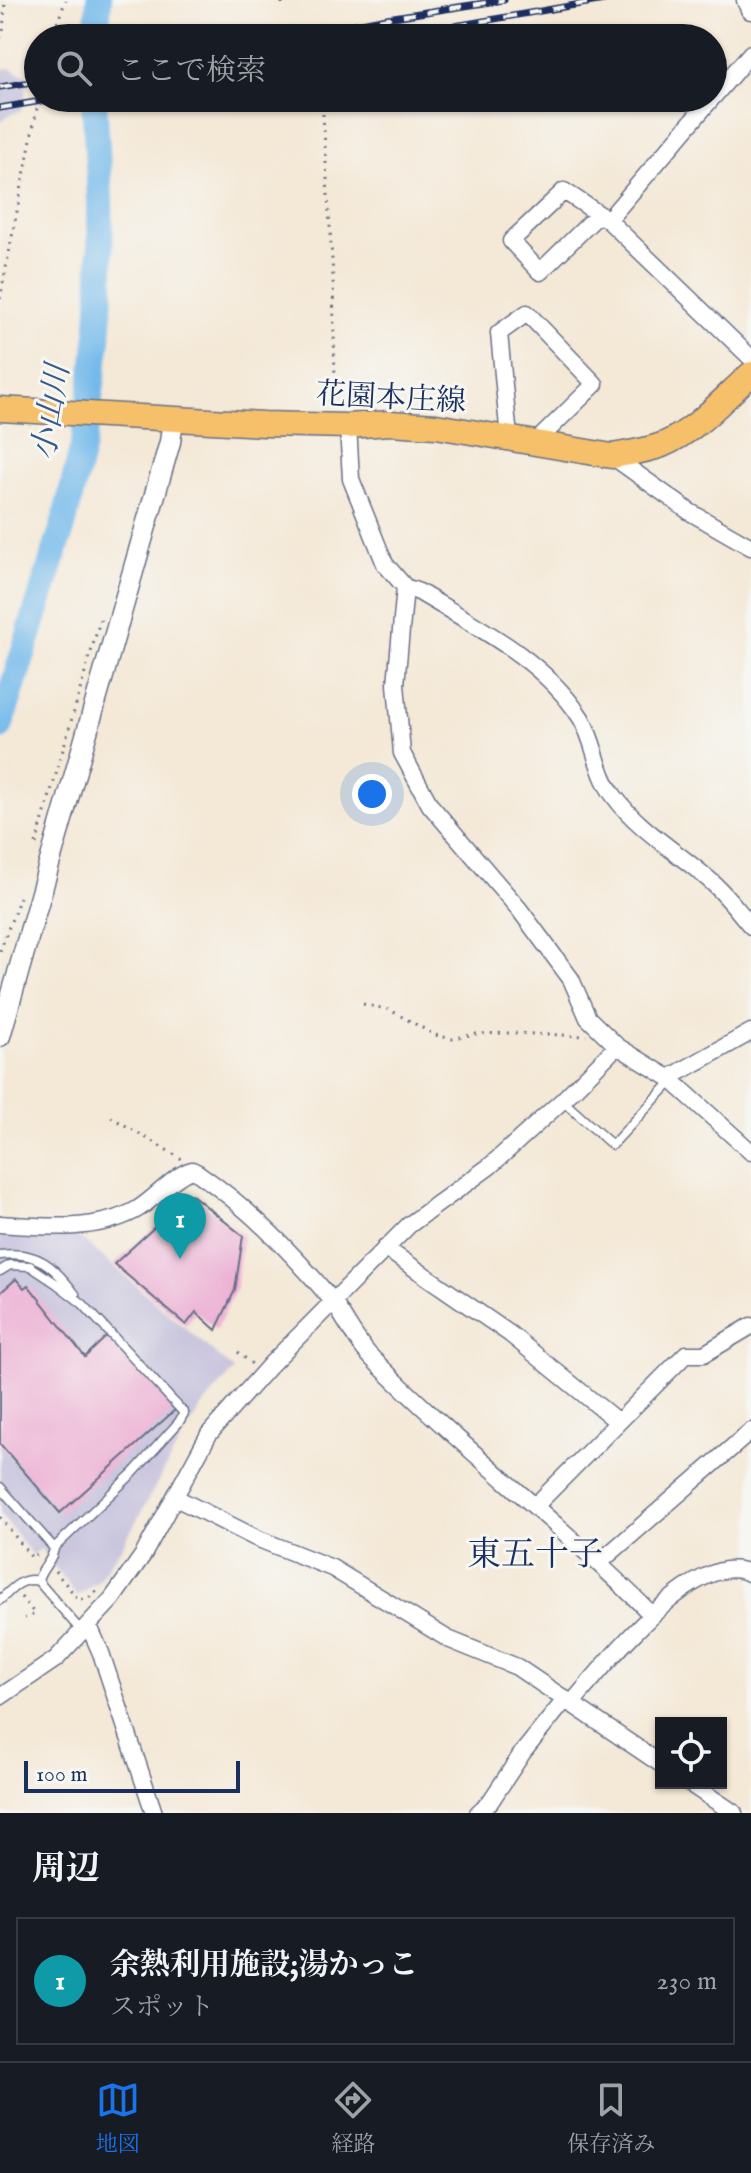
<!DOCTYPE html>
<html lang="ja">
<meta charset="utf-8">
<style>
body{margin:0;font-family:"IM FELL English","Noto Serif JP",serif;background:#20242c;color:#f1f3f6}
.controls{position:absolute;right:24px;bottom:24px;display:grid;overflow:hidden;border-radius:0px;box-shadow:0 2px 6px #0004}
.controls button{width:72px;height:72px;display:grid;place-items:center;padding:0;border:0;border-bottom:2px solid #363941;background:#171b24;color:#f1f3f6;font:40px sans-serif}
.scale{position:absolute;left:24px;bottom:20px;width:216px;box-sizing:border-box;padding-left:8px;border:4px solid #1b2f5e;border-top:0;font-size:22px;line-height:28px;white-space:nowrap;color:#1b2f5e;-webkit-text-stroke:6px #f6f6f2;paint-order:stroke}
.you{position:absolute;left:372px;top:794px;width:28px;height:28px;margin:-20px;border:6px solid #fff;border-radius:50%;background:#1a73e8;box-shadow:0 0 0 12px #1a73e833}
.badge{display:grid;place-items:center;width:52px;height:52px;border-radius:50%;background:#1a73e8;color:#fff;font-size:26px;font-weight:700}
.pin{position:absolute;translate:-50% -66px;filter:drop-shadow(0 2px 4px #0008)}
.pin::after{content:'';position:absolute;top:42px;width:28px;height:24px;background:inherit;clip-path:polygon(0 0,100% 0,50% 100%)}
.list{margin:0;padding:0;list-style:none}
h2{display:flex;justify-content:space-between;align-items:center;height:104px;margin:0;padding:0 32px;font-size:34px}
h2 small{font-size:26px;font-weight:400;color:#9ea1a6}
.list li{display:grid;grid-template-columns:52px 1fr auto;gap:24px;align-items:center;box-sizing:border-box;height:128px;margin:0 16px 16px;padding:0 16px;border:2px solid #363941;border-radius:0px}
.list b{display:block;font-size:30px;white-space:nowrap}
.list p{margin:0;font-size:26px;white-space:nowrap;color:#9ea1a6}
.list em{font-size:26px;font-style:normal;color:#9ea1a6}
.icon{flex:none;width:44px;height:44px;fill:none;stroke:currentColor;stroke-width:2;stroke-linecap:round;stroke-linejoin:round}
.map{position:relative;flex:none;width:751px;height:1813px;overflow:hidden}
.search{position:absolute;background:#171b24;box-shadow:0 2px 6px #0004;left:24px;right:24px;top:24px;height:88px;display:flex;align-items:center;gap:20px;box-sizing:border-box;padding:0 28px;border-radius:44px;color:#9ea1a6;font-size:30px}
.sheet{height:248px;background:#171b24}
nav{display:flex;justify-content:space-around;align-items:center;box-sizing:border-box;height:112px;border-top:2px solid #363941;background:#171b24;font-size:22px;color:#9ea1a6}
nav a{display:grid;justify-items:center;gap:4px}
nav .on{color:#1a73e8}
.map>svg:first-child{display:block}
</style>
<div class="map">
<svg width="751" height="1813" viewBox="0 0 751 1813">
<rect width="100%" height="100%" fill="#f6f6f2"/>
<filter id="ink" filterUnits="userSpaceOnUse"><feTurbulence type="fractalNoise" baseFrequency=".0125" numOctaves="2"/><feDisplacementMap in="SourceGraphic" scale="16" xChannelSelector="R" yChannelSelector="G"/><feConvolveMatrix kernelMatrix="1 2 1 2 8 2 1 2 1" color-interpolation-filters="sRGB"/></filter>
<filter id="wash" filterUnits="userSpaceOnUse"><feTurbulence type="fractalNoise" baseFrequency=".006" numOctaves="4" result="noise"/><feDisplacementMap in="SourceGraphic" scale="32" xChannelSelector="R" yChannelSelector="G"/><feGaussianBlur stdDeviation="1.8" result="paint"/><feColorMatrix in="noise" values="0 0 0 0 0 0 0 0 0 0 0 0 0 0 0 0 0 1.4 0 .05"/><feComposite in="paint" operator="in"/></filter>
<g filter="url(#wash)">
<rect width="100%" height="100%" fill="#f4e8d6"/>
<path fill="#c5c0db" d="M10,68L29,77L22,110L9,115L0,122V69Z
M0,1230L76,1234L234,1370L201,1408L181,1439L125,1542L98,1581L77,1596L41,1549L32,1555L0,1513Z"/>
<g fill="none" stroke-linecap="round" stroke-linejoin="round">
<path stroke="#74baeb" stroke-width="26" d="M96,38L99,0
M0,727L63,526L84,442L98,340L101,292L100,199L94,98"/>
</g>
<g id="blocks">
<path fill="#ecaed3" d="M191,1194L243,1236L235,1290L216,1330L196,1312L186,1325L114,1264Z
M16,1279L24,1288L28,1285L85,1357L108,1335L175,1410L60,1513L0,1444V1293Z"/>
</g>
</g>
<g filter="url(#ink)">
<use href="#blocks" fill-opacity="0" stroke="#677088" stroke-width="2"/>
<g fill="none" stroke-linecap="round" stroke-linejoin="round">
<defs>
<path id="service" d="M563,1101L612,1145L672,1081
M0,1255C37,1250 54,1266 75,1294
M0,1271L10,1265L30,1266L57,1284L83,1304L184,1413L179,1422L134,1472L54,1548C53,1561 41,1568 38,1581
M0,1487L54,1548
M0,1600C11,1590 22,1576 38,1581L82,1632"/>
<path id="minor" d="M713,97L751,53
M712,98L608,220L751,358
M599,214L540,272L511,241L564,191L608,220
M348,426L351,479L385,564L405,587L396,684L402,753L430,805L519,909L571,979L588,1018L617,1046L669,1078L751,1152
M509,438L499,333L527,313L595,384L536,442
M612,456L690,512L751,547
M405,587L419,592C477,627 543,659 581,718C596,743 596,773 614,796C640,832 683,855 715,885C728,897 739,912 751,926
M669,1078L751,1032
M0,1224C44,1227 96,1232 136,1210C154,1200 175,1174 192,1170L198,1173C249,1208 291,1251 330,1298C345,1317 355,1341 372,1358C461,1448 562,1524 651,1614
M385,1248L510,1334L618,1422
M176,1498L256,1538L332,1568L448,1639L517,1667L661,1764
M535,1506L686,1354H704L751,1326
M600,1562L751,1431
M89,1626L101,1653L154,1813
M0,1697L56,1659L112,1599L143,1555L209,1434L270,1365L409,1225L490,1166L563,1100L617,1046
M571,1704C602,1669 698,1544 751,1574
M689,1783L734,1813
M478,1813L490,1802L523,1752L565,1700"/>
<path id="tertiary" d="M747,0L751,9
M0,1036L170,442L173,419"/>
<path id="primary" d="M0,409L264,424L348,426L390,423L436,426L612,456C629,453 646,451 662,445C696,431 724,398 751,374"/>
</defs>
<use href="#service" stroke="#677088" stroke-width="11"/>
<use href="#minor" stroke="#677088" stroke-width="19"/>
<use href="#tertiary" stroke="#677088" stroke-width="23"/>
<use href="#primary" stroke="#677088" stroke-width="27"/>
<path stroke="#677088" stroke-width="3" stroke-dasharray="2 6" stroke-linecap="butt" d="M282,4V0
M0,38L3,33L5,0
M51,38L66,0
M322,98L333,276L335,385L330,392L328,406
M0,299L39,98
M36,844L101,617
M0,951L20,897
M363,1004L390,1010L435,1035L453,1039L474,1034L509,1033L587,1036
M111,1117L182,1159
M238,1352L253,1365
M0,1517L32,1558L39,1552
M55,1571L79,1600L90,1597L98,1590
M21,1597L35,1614L25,1618"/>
<use href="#service" stroke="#fff" stroke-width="8"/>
<use href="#minor" stroke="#fff" stroke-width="16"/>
<use href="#tertiary" stroke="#fff" stroke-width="20"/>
<use href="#primary" stroke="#f6c06b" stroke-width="24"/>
<defs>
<path id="rail" d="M285,38L387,18L504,0
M386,38L604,0
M0,87L38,81
M0,108L59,98"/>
</defs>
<use href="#rail" stroke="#1b2f5e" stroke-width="7"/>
<use href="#rail" stroke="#f6f6f2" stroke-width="4" stroke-dasharray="12" stroke-linecap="butt"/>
</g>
</g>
<g text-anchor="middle" stroke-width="6" stroke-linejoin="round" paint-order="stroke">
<g font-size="30" fill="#1b2f5e" stroke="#f6f6f2">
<text transform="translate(391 397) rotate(3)" y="10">花園本庄線</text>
</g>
<g font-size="32" font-style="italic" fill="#365988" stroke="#f6f6f2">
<text transform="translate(50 412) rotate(-81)" y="11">小山川</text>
</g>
<g font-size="34" fill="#1b2f5e" stroke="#f6f6f2">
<text x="535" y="1565">東五十子</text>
</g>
</g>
</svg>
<div class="controls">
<button><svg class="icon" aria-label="locate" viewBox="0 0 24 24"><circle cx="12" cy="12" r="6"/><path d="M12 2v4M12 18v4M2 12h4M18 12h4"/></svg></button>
</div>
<div class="scale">100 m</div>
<div class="you"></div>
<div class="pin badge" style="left:180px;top:1259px;background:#0f9aa8">1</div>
<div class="search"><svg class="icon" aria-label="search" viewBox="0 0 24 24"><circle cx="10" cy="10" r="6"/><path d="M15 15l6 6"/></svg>ここで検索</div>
</div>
<section class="sheet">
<h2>周辺<small></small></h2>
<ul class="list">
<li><span class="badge" style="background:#0f9aa8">1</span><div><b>余熱利用施設;湯かっこ</b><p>スポット</p></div><em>230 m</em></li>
</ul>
</section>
<nav>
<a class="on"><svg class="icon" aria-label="map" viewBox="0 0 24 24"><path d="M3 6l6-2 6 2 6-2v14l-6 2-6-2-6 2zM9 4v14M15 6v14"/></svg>地図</a>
<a><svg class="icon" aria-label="directions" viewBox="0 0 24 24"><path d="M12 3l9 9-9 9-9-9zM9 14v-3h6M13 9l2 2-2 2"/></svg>経路</a>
<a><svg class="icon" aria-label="saved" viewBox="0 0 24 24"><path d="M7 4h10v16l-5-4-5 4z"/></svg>保存済み</a>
</nav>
